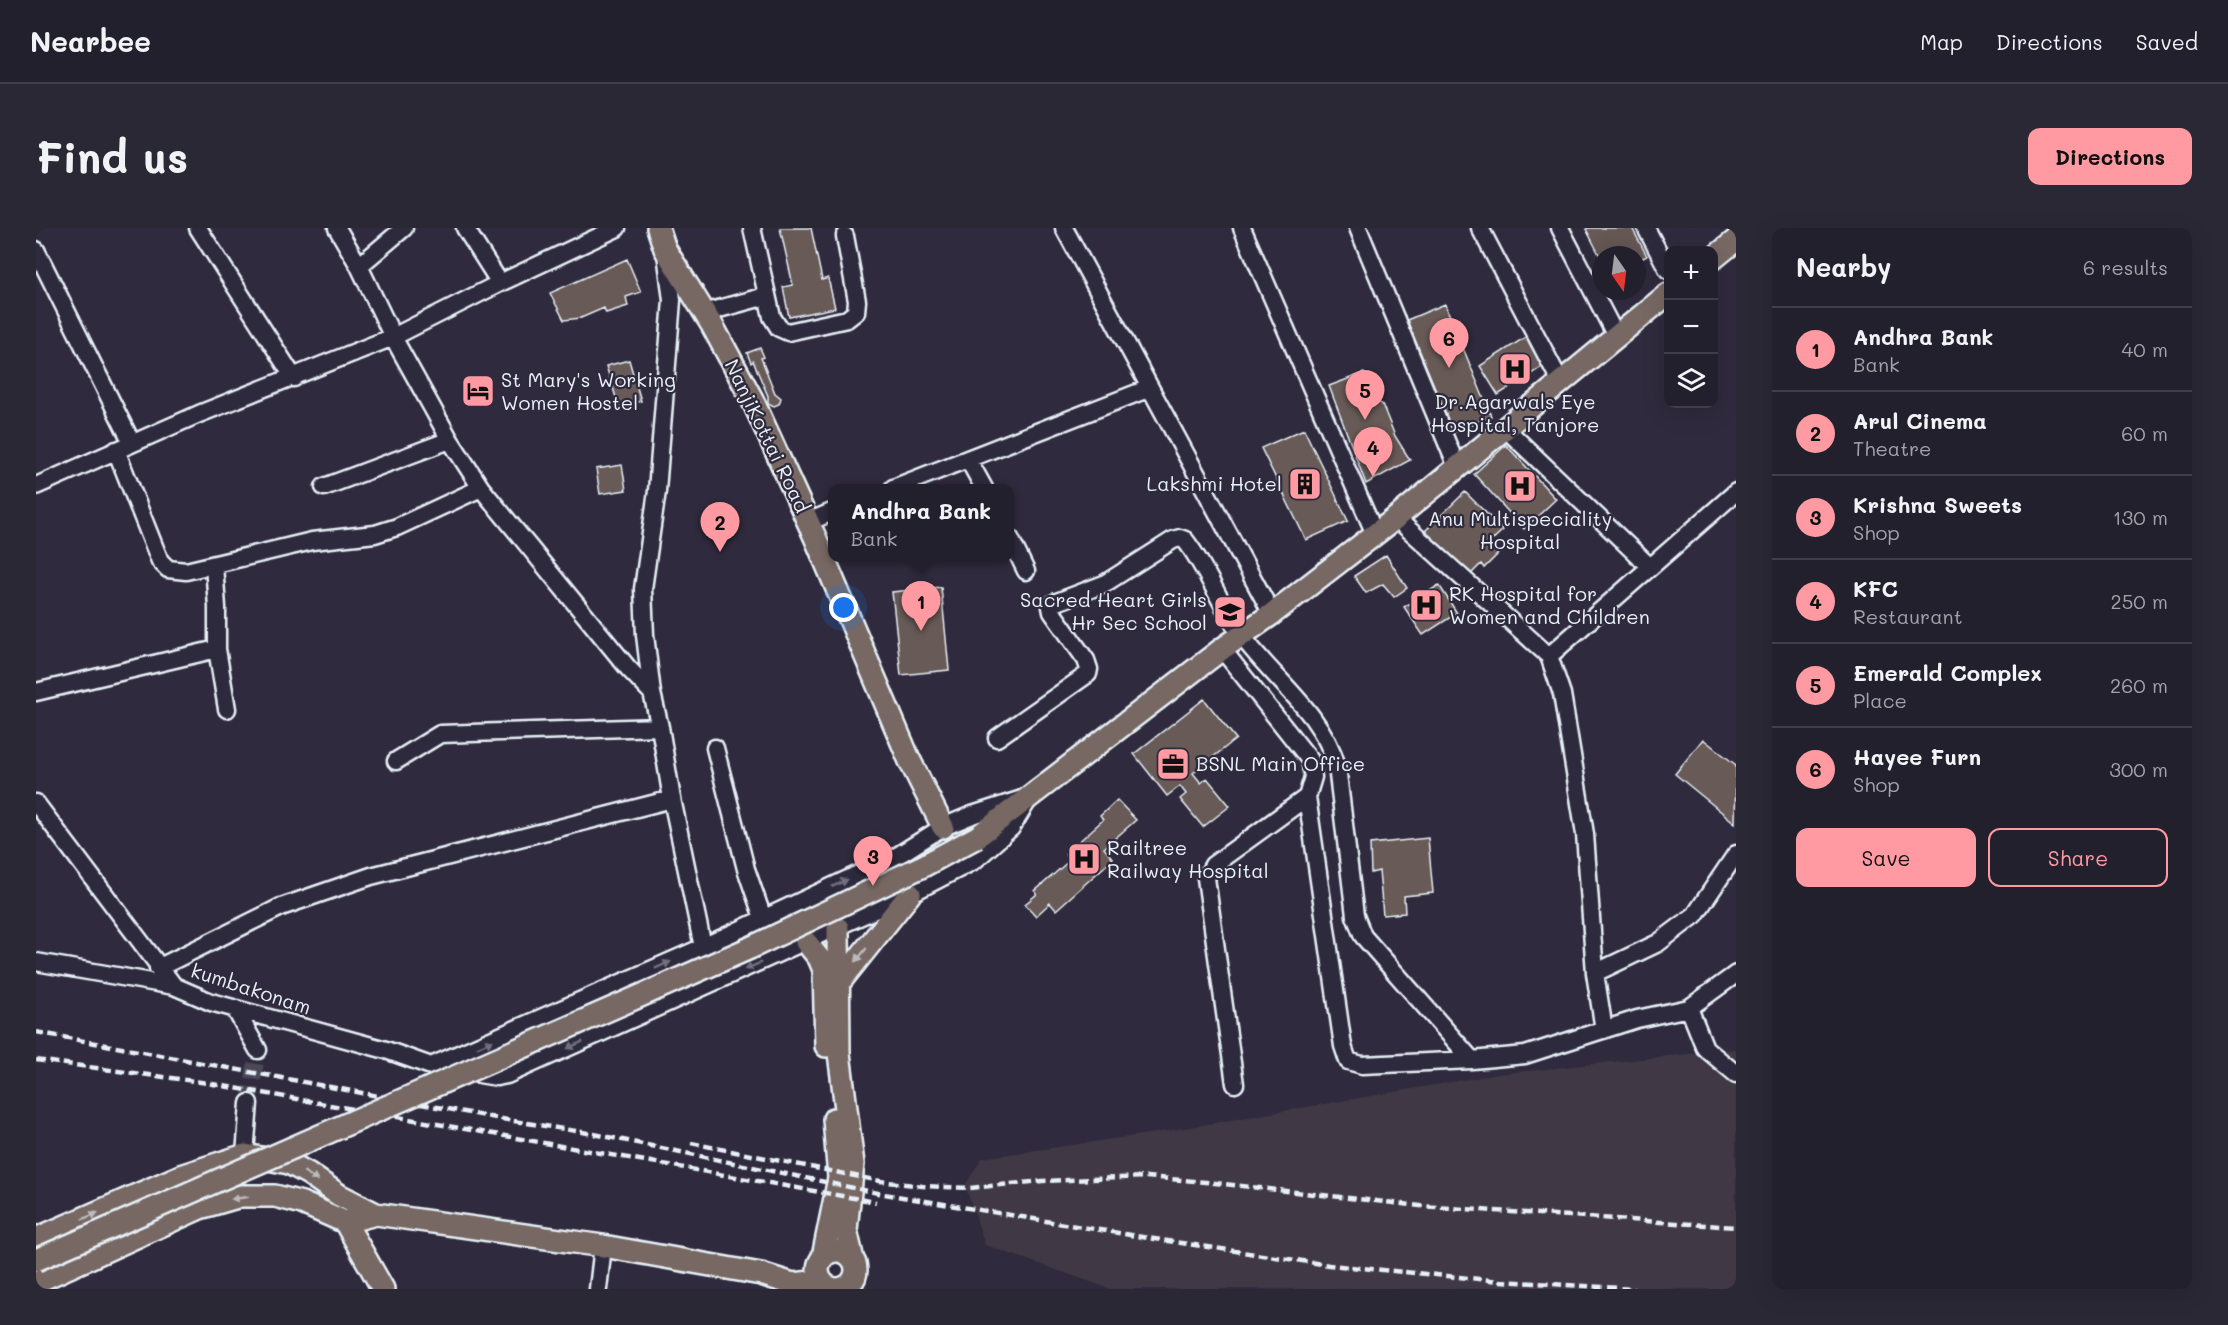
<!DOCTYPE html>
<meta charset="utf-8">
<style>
body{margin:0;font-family:Mali,sans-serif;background:#2b2836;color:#f1f3f6}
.controls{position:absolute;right:18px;top:18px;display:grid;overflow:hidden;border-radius:12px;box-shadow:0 6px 24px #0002}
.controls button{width:54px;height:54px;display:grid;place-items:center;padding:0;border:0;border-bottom:2px solid #403e4a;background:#23202e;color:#f1f3f6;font:30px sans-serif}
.compass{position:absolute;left:1556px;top:18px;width:54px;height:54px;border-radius:50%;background:#23202e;box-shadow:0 6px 24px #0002;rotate:166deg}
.you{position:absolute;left:808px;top:380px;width:21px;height:21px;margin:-15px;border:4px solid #fff;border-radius:50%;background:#1a73e8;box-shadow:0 0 0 9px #1a73e833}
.badge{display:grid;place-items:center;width:39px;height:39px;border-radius:50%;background:#ff9aa2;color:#111;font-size:20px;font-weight:700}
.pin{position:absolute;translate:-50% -50px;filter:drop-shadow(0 2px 3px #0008)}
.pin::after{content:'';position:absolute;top:32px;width:21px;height:18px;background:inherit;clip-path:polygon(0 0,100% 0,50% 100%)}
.popup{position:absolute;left:792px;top:256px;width:186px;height:78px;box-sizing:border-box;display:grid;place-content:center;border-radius:12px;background:#23202e;filter:drop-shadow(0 2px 4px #0005);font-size:20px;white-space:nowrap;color:#a3a3aa}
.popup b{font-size:22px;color:#f1f3f6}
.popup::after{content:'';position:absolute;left:50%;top:100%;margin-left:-12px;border:12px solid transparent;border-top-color:#23202e}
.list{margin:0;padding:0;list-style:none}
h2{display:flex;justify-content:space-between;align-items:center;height:78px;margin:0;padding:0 24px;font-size:26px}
h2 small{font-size:20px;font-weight:400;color:#a3a3aa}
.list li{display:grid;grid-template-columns:39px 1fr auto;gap:18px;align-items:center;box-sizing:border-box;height:84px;padding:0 24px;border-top:2px solid #403e4a}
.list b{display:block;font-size:22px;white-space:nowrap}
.list p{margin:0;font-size:20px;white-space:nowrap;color:#a3a3aa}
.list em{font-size:20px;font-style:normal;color:#a3a3aa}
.actions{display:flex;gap:12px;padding:18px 24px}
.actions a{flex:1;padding:14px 0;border:2px solid #ff9aa2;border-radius:12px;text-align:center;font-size:21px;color:#ff9aa2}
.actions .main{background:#ff9aa2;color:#111}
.icon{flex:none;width:33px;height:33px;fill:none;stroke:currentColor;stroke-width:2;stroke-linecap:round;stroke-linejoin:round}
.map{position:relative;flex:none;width:1700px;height:1061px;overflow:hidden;border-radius:12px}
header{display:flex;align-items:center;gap:36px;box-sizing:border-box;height:84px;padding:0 30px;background:#23202e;border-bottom:2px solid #403e4a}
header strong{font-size:28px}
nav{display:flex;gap:33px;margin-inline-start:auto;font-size:21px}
.intro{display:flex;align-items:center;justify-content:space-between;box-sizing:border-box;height:144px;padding:0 36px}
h1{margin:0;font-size:42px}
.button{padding:15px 27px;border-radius:12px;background:#ff9aa2;color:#111;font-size:21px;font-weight:700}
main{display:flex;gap:36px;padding:0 36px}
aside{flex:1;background:#23202e;border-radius:12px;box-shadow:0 6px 24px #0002}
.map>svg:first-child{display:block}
</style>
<header>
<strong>Nearbee</strong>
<nav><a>Map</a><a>Directions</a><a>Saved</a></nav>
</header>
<div class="intro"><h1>Find us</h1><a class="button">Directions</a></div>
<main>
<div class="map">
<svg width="1700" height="1061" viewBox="0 0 1700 1061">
<rect width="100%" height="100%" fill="#2f2a3d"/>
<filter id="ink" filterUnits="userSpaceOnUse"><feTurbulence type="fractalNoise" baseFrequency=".0167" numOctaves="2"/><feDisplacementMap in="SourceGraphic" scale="12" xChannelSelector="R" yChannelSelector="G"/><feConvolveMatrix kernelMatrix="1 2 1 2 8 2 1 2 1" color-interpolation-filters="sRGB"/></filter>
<g filter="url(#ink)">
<path fill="#403844" d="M1700,821V1061H1075L949,1017L929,957L946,930L1119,905L1462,846Z"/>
<path fill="#675a56" stroke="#e8f1f8" stroke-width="1.5" d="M744,0H775L786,52L792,50L799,80L753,89L747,59L757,57Z
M1552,0H1596L1611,28L1601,33V27H1565V30L1550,1Z
M591,31L605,64L590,69L592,78L570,85L568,80L545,90L528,92L514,65Z
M1409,76L1455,188L1417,204L1371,92Z
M1491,108L1509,137L1462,167L1444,138Z
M724,120L728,129L725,130L739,165L745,170L743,176L738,178L732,175V168L717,133L715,135L711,125Z
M593,132L605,173L583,179L570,138Z
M1328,145L1335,172L1346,176L1359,208L1374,232L1330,256L1293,158Z
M1268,201L1312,293L1270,312L1225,220Z
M1470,217L1520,271L1488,301L1438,246Z
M586,237L590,262L564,266L560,241Z
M1429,264L1467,302L1452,316L1462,326L1448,340L1445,336L1433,348L1388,304Z
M1350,327L1371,360L1358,369L1347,356L1330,365L1318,348Z
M1403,357L1421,385L1387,407L1368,379Z
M905,359L913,442L865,447L856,364Z
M1168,471L1200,511L1157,545L1165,555L1171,550L1194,578L1167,599L1144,571L1150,566L1144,558L1131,568L1098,526Z
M1667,511L1700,537L1699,595L1639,546Z
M1081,572L1100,592L1068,620L1077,631L1020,682L1014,675L1000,688L989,676L1001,666L999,663L1034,632L1029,626L1067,592L1064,588Z
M1392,610L1397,665L1368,668L1369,685L1347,687L1343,643L1335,645L1334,616Z"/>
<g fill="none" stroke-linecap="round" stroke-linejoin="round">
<path stroke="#4b4859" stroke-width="16" stroke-dasharray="16 8" stroke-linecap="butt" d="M213,875L222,822"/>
<defs>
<path id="minor" d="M162,0L258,150
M301,0L323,38L357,109L414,212L445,260L592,440L616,465
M429,0L464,55
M716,0L736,89L743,100L752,104L811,91L820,84L821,73L809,8
M1028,0L1236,386
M1206,0L1339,306
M1322,0L1421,239
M1444,0L1525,155
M1524,0L1581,110
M1610,0L1632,42
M0,22L96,215
M630,25L636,72L621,263L607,361L609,407L616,465L624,499L636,571L667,719L680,747
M323,38L368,0
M668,85L730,68
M1469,200L1614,339
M80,222L124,333L132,341L150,343L276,313L339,306L361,299L445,260
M932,231L948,260
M0,258L163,186L357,109L464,55L581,0
M288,259L414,212
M857,260L1114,160
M1360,290L1513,428L1526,466L1549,606L1559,745L1568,802
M772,294L796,284
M974,310L990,343
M178,337L181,379V421L191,481
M1186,421L1274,532L1277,549L1271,569L1307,818L1312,833L1326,837L1436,832L1489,827L1601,791L1653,780L1700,746
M1513,428L1700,264
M0,464L181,421
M961,510L1052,446L1053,441L1050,432L1016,384L1015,379L1018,375L1068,356L1137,312L1144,310L1149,312C1172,341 1184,378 1206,408C1238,452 1285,483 1301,538L1319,688L1327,708L1436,832
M679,520L710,641L727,690
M360,533L404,506L624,499
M0,575L138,758L175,774L350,822L395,838L461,849L471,847L874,666L938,633L975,600L991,574
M0,734L138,758
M122,740L245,679L335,648L636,571
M1559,745L1622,715L1659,687L1700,626
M1653,780L1669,820L1700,846
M199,781L222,822
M395,838L667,719L861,628L907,599L936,587L986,571
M1199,856L1170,650L1177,637L1271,569
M209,927L213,875
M562,1061L567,1018"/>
<path id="major" d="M622,0L629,21L676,97L716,171L779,309L873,531L907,599
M1678,30L1700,12
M941,609L1186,421L1236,386L1360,290L1632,66
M802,700L803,825L817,936L810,1002L817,1032
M770,714L783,730L788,742L790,818
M803,755L874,666
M309,994L347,1061
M0,1011L147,947L209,927L253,935L273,946L303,967L340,986L567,1018L725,1046L757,1056L785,1053
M782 1042a19 19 0 1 1 38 0a19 19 0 1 1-38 0Z
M787,1029L803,950L798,891
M0,1054L164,980L205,968H239L266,975L309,994L340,986"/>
</defs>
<use href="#minor" stroke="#e8f1f8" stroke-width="21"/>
<use href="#major" stroke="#e8f1f8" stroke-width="26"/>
<use href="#minor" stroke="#2f2a3d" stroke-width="16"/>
<use href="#major" stroke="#776864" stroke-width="21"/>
<path stroke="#e8f1f8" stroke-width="4.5" stroke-dasharray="9 4.5" stroke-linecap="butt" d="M0,804L460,890L558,906L842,965L1112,1010L1293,1037L1465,1053L1599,1061
M0,832L165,854L840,974
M655,915L844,953L886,958L934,960L1006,953L1111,949L1169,954L1384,978L1700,999"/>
<defs>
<path id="major-bridge" d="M0,1032L714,720L887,638L941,609"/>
</defs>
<use href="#major-bridge" stroke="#e8f1f8" stroke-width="26" stroke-linecap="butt"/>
<use href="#major-bridge" stroke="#776864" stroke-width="21"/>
</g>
<defs><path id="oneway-solid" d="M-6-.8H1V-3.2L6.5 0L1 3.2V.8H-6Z" transform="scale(1.5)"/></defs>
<g fill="#70707e">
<use href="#oneway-solid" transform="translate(804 655) rotate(-25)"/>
<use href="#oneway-solid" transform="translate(627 737) rotate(-24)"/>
<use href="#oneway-solid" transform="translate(717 738) rotate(156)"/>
<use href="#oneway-solid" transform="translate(449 816) rotate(-23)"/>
<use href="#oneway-solid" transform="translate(539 817) rotate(156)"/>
</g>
<g fill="#bbbabd">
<use href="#oneway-solid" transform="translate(825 727) rotate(129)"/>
<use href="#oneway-solid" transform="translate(275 948) rotate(32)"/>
<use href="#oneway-solid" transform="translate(204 970) rotate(172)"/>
<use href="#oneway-solid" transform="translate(54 988) rotate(-24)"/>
</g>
</g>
<defs>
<symbol id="hospital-square" viewBox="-11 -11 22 22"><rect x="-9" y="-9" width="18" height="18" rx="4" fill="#ff9aa2" stroke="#2f2a3d"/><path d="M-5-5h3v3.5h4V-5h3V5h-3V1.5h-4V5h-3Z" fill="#111"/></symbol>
<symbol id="hotel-square" viewBox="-11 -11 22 22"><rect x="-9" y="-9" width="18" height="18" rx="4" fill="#ff9aa2" stroke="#2f2a3d"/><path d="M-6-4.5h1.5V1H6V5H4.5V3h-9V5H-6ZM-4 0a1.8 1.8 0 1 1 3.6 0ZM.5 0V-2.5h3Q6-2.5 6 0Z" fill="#111"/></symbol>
<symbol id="building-square" viewBox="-11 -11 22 22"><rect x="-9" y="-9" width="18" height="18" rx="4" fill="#ff9aa2" stroke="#2f2a3d"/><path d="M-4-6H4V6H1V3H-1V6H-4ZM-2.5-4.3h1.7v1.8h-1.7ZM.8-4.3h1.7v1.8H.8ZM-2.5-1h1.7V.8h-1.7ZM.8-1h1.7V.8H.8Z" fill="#111"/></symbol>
<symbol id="school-square" viewBox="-11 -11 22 22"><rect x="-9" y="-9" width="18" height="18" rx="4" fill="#ff9aa2" stroke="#2f2a3d"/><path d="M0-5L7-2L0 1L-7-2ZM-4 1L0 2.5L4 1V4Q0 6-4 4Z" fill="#111"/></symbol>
<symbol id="office-square" viewBox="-11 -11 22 22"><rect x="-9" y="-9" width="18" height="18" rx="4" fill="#ff9aa2" stroke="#2f2a3d"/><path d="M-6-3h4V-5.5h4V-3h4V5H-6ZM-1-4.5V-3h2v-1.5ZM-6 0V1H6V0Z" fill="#111"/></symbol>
</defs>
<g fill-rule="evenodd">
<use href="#hospital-square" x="1460" y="122" width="38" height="38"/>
<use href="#hotel-square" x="423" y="144" width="38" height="38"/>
<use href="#building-square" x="1250" y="237" width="38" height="38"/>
<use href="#hospital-square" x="1465" y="239" width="38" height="38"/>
<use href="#hospital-square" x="1371" y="358" width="38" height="38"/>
<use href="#school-square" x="1175" y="365" width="38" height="38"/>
<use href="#office-square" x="1118" y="517" width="38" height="38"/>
<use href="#hospital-square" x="1029" y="612" width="38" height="38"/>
</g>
<g text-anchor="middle" stroke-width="4.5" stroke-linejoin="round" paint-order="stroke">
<g font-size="20" fill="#e8f1f8" stroke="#2f2a3d" text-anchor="start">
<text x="465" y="159">St Mary's Working<tspan x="465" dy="23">Women Hostel</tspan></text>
<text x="1479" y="181" text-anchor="middle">Dr.Agarwals Eye<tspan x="1479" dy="23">Hospital, Tanjore</tspan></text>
<text x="1246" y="263" text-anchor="end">Lakshmi Hotel</text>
<text x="1484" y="298" text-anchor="middle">Anu Multispeciality<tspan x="1484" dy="23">Hospital</tspan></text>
<text x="1413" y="373">RK Hospital for<tspan x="1413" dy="23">Women and Children</tspan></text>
<text x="1171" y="379" text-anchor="end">Sacred Heart Girls<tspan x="1171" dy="23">Hr Sec School</tspan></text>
<text x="1160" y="543">BSNL Main Office</text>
<text x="1071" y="627">Railtree<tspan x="1071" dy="23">Railway Hospital</tspan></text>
</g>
<g font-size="20" fill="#e8f1f8" stroke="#2f2a3d">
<text transform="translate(731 208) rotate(64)" y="7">NanjiKottai Road</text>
<text transform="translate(215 761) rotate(18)" y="7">kumbakonam</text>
</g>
</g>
</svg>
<div class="controls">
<button>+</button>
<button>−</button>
<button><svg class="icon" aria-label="layers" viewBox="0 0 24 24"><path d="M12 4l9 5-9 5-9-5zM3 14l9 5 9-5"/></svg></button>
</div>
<svg class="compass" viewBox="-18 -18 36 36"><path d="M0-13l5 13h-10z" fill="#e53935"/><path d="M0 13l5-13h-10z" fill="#a3a3aa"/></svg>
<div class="you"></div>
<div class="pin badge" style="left:885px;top:403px">1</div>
<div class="popup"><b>Andhra Bank</b>Bank</div>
<div class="pin badge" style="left:684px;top:324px">2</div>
<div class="pin badge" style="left:837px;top:658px">3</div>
<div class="pin badge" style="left:1337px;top:249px">4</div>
<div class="pin badge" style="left:1329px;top:192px">5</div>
<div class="pin badge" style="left:1413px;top:140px">6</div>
</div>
<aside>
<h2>Nearby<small>6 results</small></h2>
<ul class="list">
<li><span class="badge">1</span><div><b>Andhra Bank</b><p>Bank</p></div><em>40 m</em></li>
<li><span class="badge">2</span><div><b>Arul Cinema</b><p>Theatre</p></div><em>60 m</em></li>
<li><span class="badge">3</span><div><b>Krishna Sweets</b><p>Shop</p></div><em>130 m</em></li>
<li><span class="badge">4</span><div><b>KFC</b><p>Restaurant</p></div><em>250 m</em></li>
<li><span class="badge">5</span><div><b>Emerald Complex</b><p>Place</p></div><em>260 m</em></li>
<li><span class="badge">6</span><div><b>Hayee Furn</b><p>Shop</p></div><em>300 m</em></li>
</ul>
<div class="actions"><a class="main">Save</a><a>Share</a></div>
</aside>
</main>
